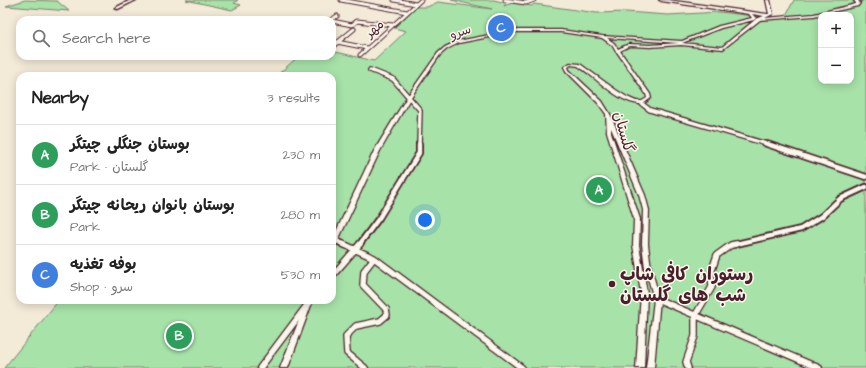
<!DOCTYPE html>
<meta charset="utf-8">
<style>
body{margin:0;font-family:"Architects Daughter","Playpen Sans Arabic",sans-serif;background:#f6f6f6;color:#222}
.controls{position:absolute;right:12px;top:12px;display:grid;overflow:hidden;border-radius:8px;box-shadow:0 2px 10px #0003}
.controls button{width:36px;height:36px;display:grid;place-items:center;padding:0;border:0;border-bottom:1px solid #e0e0e0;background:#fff;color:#222;font:20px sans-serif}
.you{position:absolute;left:425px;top:220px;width:14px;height:14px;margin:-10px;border:3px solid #fff;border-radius:50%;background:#1a73e8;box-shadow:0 0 0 6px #1a73e833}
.badge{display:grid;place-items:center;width:26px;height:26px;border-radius:50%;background:#d93025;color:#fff;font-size:13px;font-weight:700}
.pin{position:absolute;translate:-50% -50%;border:2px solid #fff;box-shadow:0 1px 4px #0006}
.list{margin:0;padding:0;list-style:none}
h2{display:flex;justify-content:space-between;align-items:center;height:52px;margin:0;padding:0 16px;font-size:17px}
h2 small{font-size:13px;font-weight:400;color:#767676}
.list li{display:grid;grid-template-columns:26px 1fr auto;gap:12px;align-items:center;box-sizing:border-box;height:60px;padding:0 16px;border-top:1px solid #e0e0e0}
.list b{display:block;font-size:15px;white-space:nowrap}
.list p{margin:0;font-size:13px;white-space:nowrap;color:#767676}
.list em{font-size:13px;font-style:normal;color:#767676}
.icon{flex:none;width:22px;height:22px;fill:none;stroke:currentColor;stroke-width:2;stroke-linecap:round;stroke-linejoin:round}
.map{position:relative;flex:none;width:866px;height:368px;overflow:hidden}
.search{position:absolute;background:#fff;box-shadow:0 2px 10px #0003;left:16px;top:16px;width:320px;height:44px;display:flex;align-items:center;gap:10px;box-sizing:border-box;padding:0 14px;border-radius:12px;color:#767676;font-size:15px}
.panel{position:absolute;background:#fff;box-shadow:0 2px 10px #0003;left:16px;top:72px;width:320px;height:232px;border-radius:12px}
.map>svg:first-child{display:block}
</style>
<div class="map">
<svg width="866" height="368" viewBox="0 0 866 368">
<rect width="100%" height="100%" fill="#f3ead8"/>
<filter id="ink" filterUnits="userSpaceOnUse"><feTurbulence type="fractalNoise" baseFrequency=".025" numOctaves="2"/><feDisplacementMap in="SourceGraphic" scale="8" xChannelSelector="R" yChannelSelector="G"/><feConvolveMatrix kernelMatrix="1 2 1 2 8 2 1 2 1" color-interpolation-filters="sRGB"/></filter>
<g filter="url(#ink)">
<path fill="#a7e2a8" stroke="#78806a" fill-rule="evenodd" d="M25,0L57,1L69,11L6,6Z
M186,0H238L234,3L241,5L232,10Z
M451,0H494L506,3L504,6L512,3L532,6L534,4L597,13L626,12L668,15L719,12L764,17H785L794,0H866V368H4L59,300H332V76H276L299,56H332V51L374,61L406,31L394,28L416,7H427L438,2L492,9ZM821,15H851V81H821Z"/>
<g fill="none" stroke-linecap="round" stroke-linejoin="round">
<defs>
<path id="minor-far3" d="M341,0L407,12
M394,0L416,4
M505,0L526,3L534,0
M331,20L337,16
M332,21L352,25L357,21L393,25
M332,41L367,48
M332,47L354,29
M360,55L421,0"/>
<path id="minor-far2" d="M370,70L393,79L420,110L419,145
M642,104L650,110L770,145"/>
<path id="minor-far1" d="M767,144L866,177
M335,240L345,245
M359,245L379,218L419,153V144
M732,245L801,229L822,216L840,199L866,187"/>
<path id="minor" d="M343,244L374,258L522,368
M332,276L360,244
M657,299L819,368
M260,368L311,300
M365,368L347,353L346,336L356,326L380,321L387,315L386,309L363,285L364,271L374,258
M688,368L686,362L695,336V316L712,287L711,273L717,255L731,245L736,244"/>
<path id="tertiary" d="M659,0H668L767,14H769L766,0H770L773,14L765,18L814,14L856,4V3L854,1L855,0H862L858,1L860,3L858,6L814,16L760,20L723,49L681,45L650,47L630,46L620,51L650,94L651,98L643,104C640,104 637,104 634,103C614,98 595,77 578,66L571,65L568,67L569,70L602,101L610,114L645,195L649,210L648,244L651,268L660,299L654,368H646L654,299L645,268L642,244L643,210L639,195L611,128V132L640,219L639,245L647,293L644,368H636L641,293L633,245L634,219L607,132L606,114L598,103L566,71L564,67L570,63L580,64L616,90L627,97L636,101H642L647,98L646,94L617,52H616L612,45L602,38L561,32H515L459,43L447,49L440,55L411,97L380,151L335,247L334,249H332V240L374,151L407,97L438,53L445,47L458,41L515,30H561L602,36L682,41L719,26L752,18L749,14L661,1ZM752,14L764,16L756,19L722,47L682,43L721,28L754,20L756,18ZM607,38L679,43L650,45L629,44L618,49L614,43Z
M307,300H313L288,368H280Z"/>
<path id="secondary" d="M131,0H136L118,9L115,8Z"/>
</defs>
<use href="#minor-far3" stroke="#4a1f2b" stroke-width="5"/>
<use href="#minor-far2" stroke="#4a1f2b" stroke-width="6"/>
<use href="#minor-far1" stroke="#4a1f2b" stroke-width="8"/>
<use href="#minor" stroke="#4a1f2b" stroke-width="8"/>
<use href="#tertiary" stroke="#4a1f2b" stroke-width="2.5"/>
<use href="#secondary" stroke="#4a1f2b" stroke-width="3"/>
<use href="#minor-far3" stroke="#fbf7ec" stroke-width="3"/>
<use href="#minor-far2" stroke="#fbf7ec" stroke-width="3.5"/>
<use href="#minor-far1" stroke="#fbf7ec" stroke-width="4.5"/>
<use href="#minor" stroke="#fbf7ec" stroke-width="5.5"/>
<use href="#tertiary" fill="#fbf7ec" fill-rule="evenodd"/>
<use href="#secondary" fill="#fbf7ec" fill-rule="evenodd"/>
</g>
</g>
<circle fill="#4a1f2b" stroke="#fbf7ec" stroke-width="1.5" cx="612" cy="284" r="4"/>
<g text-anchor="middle" stroke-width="3" stroke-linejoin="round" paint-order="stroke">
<g font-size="13" fill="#4a1f2b" stroke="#fbf7ec">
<text transform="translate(374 28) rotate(-42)" y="5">مهر</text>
<text transform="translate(460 31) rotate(-18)" y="5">سرو</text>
</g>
<g font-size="15" fill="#4a1f2b" stroke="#fbf7ec">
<text transform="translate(624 132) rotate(75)" y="5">گلستان</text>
</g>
<g font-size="18" font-weight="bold" fill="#4a1f2b" stroke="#fbf7ec" text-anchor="start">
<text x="620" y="280">رستوران کافی شاپ<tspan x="620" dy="21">شب های گلستان</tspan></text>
</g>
</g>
</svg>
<div class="controls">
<button>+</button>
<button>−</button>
</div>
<div class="you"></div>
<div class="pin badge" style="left:599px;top:190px;background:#2e9e5b">A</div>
<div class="pin badge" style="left:179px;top:336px;background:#2e9e5b">B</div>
<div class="pin badge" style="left:501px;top:28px;background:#3f7fe0">C</div>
<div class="search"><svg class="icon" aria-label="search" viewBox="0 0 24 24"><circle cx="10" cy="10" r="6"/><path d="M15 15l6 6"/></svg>Search here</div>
<section class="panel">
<h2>Nearby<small>3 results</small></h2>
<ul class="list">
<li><span class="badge" style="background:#2e9e5b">A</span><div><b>بوستان جنگلی چیتگر</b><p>Park · گلستان</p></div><em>230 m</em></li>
<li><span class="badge" style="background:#2e9e5b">B</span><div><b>بوستان بانوان ریحانه چیتگر</b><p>Park</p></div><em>280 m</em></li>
<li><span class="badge" style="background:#3f7fe0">C</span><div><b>بوفه تغذیه</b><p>Shop · سرو</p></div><em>530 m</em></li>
</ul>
</section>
</div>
